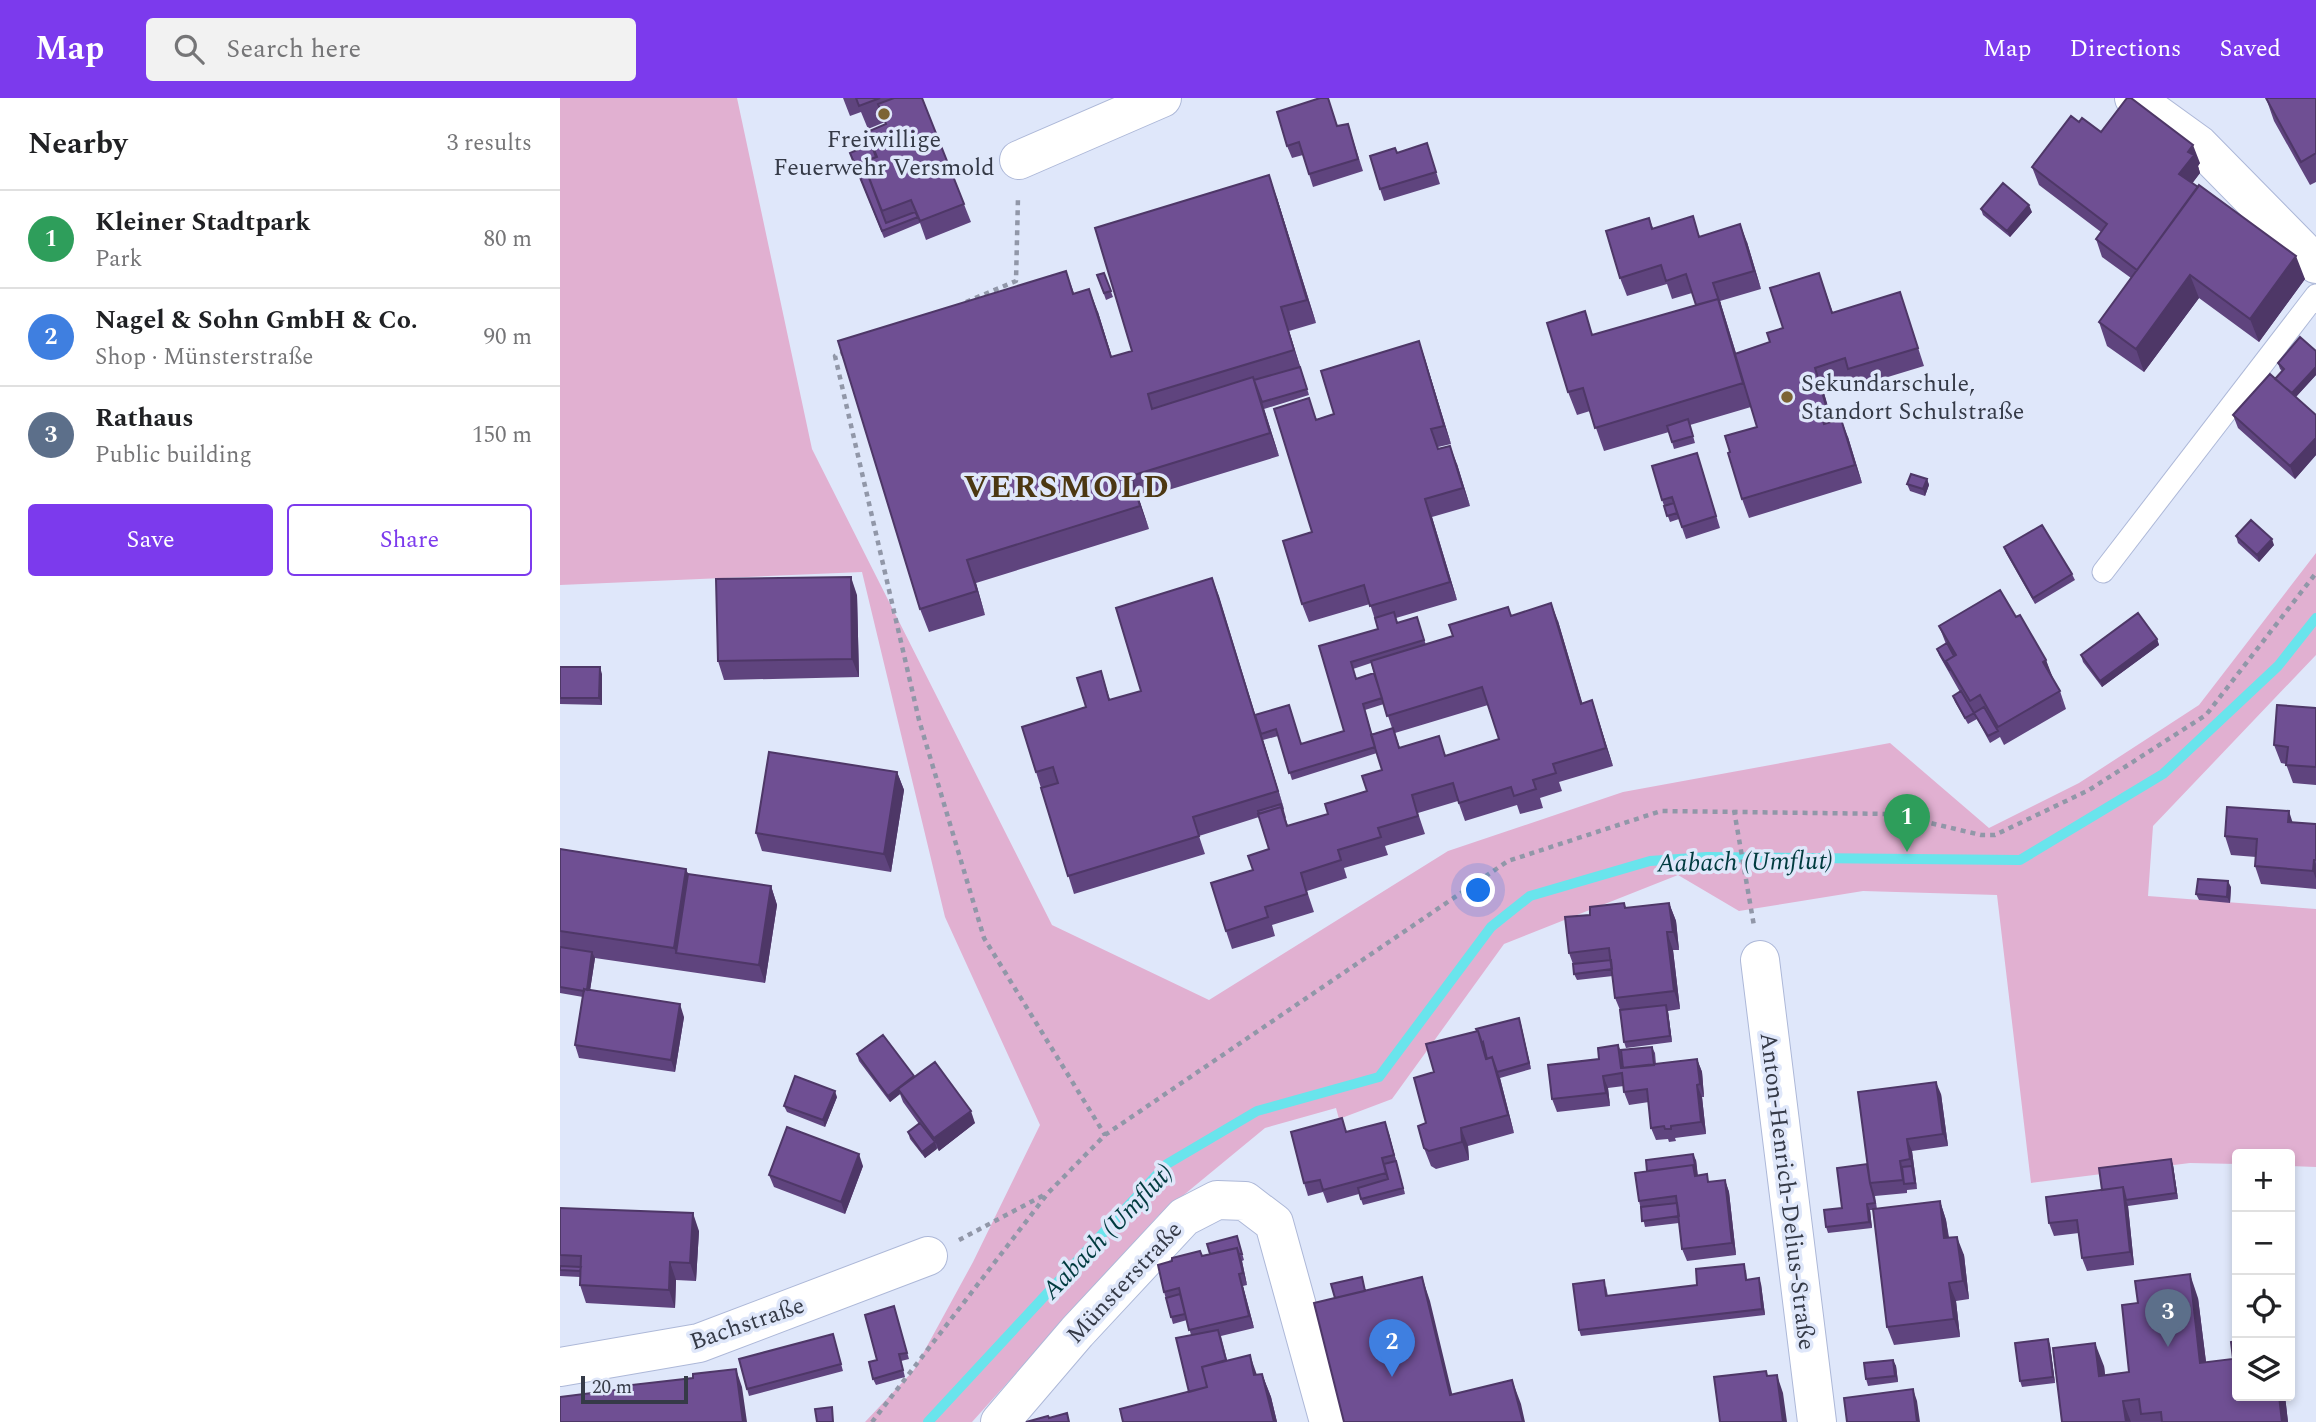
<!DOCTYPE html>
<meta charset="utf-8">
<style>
body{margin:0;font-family:Spectral,serif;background:#f2f2f2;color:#202124}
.controls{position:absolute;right:21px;bottom:21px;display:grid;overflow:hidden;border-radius:7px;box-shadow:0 4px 10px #0003}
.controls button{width:63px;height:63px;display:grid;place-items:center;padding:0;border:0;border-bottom:2px solid #e0e0e0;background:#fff;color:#202124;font:35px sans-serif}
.scale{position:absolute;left:21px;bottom:18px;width:107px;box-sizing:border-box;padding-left:7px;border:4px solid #353a47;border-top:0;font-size:19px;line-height:24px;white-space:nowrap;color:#353a47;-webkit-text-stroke:5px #dfe7fa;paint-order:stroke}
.you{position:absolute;left:919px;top:793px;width:24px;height:24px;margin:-18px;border:5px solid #fff;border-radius:50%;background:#1a73e8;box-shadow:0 0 0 10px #1a73e833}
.badge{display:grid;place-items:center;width:46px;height:46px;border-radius:50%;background:#7c3aed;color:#fff;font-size:23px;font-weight:700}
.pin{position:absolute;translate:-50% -58px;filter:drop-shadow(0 2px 4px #0008)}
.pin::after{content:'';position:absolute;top:37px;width:24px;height:21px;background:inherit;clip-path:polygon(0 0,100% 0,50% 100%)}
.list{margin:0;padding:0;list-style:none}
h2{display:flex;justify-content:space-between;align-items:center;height:91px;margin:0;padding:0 28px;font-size:30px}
h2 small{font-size:23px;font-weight:400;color:#757577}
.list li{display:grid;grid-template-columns:46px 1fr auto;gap:21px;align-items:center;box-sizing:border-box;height:98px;padding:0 28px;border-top:2px solid #e0e0e0}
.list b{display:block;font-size:26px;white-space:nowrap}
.list p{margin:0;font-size:23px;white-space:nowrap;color:#757577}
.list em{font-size:23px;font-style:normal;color:#757577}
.actions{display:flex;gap:14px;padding:21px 28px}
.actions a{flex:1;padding:16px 0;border:2px solid #7c3aed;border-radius:7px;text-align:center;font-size:24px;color:#7c3aed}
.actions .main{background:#7c3aed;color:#fff}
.icon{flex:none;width:38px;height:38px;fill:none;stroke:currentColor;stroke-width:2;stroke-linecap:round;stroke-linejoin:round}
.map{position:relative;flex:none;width:1756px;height:1324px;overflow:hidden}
header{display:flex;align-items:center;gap:42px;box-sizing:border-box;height:98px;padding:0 35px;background:#7c3aed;color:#fff}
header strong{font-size:33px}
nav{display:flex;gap:38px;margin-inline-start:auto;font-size:24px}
.search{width:490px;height:63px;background:#f2f2f2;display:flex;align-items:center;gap:18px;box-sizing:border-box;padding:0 24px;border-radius:7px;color:#757577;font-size:26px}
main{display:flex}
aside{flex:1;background:#fff}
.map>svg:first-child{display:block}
</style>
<header>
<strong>Map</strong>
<div class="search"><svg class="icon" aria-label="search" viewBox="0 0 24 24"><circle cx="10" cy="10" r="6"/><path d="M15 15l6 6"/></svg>Search here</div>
<nav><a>Map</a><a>Directions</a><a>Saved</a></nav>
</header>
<main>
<aside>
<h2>Nearby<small>3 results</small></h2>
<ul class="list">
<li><span class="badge" style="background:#2e9e5b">1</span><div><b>Kleiner Stadtpark</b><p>Park</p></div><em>80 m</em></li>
<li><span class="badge" style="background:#3f7fe0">2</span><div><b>Nagel &amp; Sohn GmbH &amp; Co.</b><p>Shop · Münsterstraße</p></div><em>90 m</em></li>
<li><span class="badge" style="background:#5c6f8a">3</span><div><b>Rathaus</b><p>Public building</p></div><em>150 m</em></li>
</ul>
<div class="actions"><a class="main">Save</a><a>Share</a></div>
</aside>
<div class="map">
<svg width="1756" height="1324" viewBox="0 0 1756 1324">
<rect width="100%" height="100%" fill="#dfe7fa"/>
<path fill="#e1b0d1" d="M0,0H177L252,351L492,827L649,902L888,753L1063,694L1330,645L1429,730L1519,685L1639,607L1756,455V557L1593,728L1588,798L1756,811V1069L1730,1068V1056H1677V1066L1630,1065L1471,1085L1437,797L1303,793L1179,813L1118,777L944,846L832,1001L779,1021L776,1010L705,1030L597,1119L412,1324H305L354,1272L413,1164L480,1027L385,819L302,474L0,487Z"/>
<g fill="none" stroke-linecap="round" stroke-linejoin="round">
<path stroke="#69e4ec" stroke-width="10" d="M368,1324L607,1066L697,1013L819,979L931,829L970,798L1090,763L1147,759L1460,762L1603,676L1718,568L1756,520"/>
<defs>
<path id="lane" d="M1543,474L1756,197"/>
<path id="street" d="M1574,0L1639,47L1756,166
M459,62L602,0
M1200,862L1257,1324
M0,1269L139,1245L368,1158
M440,1324L517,1234L624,1119L657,1102L685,1103L714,1125L769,1324"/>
</defs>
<use href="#lane" stroke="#adb8d8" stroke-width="23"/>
<use href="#street" stroke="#adb8d8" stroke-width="40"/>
<path stroke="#9197a8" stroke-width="4.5" stroke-dasharray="5 5" stroke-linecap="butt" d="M406,204L456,183L458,99
M285,254L275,258L359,622L424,840L545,1037
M1174,712L1194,828
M399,1142L484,1097
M312,1324L488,1095L545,1037L948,763L1101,713L1332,716L1421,737H1435L1529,692L1646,617L1756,475"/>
<use href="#lane" stroke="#fff" stroke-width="21"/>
<use href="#street" stroke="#fff" stroke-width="38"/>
</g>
<path fill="#5f447e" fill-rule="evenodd" d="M283,0H362L411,124L366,142L360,125L324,140L290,55L311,46L326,27L325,24L308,31L301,14L290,18Z
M1706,0H1756V84L1750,87L1714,23Z
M788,26L803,73L753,89L743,57L732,60L727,48Z
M1541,34L1640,65L1638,68L1640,75L1632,85L1745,181L1699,244L1639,200L1584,274L1547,248L1539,224L1571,180L1542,159L1536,141L1541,134L1479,87L1472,69Z
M837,55L871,58L880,86L824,103L820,91Z
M717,100L756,225L729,233L749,297L704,311L719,358L579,401L589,431L416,485L425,517L369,534L360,511L506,173L514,195L538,214L552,259L572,253Z
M1421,111L1472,114L1450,139L1423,117Z
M1089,120L1093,130L1140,139L1187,144L1201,191L1160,203L1176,255L1210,244L1223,230L1259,175L1273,215L1340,194L1364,268L1295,289L1291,279L1262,288L1272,324L1288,339L1302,385L1189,420L1182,401L1197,329L1191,309L1130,327L1135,345L1114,351L1109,334L1044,353L1030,313L1017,317L1008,294L1034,237L1136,207L1132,195L1112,201L1107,186L1067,198L1060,180Z
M544,175L553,199L546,202L537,177Z
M859,243L865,261L891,346L878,349V351L897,366L910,408L872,419L897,502L836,520L837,525L857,519L866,547L893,538L951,517L998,523L1022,605L1032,602L1053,668L999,684L1002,693L980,700L983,710L960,716L957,707L905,723L898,703L858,715L865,736L825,748L828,757L784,770L787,780L747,793L754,814L712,827L715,838L672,851L666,833L693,772L709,751L699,719L639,738L645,756L514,796L476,674L526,609L541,573L550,602L581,593L652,480L695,617L742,646L784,633L759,548L818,531L810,506L749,524L742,506L752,434L757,321L774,316ZM811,565L814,575L796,581L793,571ZM824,606L832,630L812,636L805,612ZM928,607L939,641L886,658L840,650L835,635ZM718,638L732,682L817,655L822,672L807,693L768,716L728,728L723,712L724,711L703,642Z
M1756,253V277L1736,299L1756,317V357L1735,381L1678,330L1673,317L1715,281L1722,273L1720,271L1718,265Z
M1141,367L1160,430L1126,441L1119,421L1110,424L1102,402Z
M1367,381L1369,387L1365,398L1350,393L1347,386Z
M1676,438L1714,447L1699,464L1678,445Z
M1444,449L1512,476L1515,482L1475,506L1446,455Z
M297,497L299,579L164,582L158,563Z
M1456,519L1486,562L1492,580L1500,593L1506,611L1444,647L1440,639L1430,645L1417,621L1408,626L1395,604L1393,598L1400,594L1379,557L1377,551L1386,546L1379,528Z
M1597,541L1599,547L1542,589L1523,564L1521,557Z
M0,569L42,576V607L0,606Z
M1756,610V687L1733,685L1726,666L1721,665L1714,647Z
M337,674L344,692L331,774L202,753L196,735Z
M1732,724L1756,726V791L1701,786L1695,768L1696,759L1671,757L1665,738Z
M0,751L126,771L128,776L211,788L217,807L205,885L35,860L30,892L124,919L115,974L19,960L15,947L23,899L0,895Z
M1671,789L1670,805L1639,802L1636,796Z
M1064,805L1066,810L1109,805L1116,823L1119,852H1113L1120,911L1108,913L1112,944L1066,950L1064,944L1060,912L1055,900L1053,878L1017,882L1014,876L1013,866L1009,855L1030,817Z
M959,920L971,971L940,980L954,1035L908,1048L909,1062L876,1071L871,1068L864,1050L866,1025L874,974L917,933Z
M1058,947L1061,953L1092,949L1095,955L1096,966L1137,961L1142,974L1144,999H1142L1146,1036L1115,1040L1116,1043L1109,1044L1108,1041L1096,1042L1091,1030L1089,1004L1069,1007L1064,994V988L1048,990L1050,1008L997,1014L992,1001L1039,961Z
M297,956L354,980L415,1025L379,1053L377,1050L365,1060L350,1041L348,1034L359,1026L343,1004L340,996L330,1004L299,963Z
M1381,996L1388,1048L1352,1053L1357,1091L1347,1092V1095L1315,1098L1317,1111L1380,1103L1386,1122L1389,1139L1404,1157L1409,1201L1396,1203L1400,1239L1334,1247L1327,1229L1313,1112H1310L1312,1130L1268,1135L1266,1129L1282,1110L1307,1066Z
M277,999L265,1029L227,1014L224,1008Z
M787,1034L829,1036L845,1096L803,1107L799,1096L767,1105L763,1094L748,1098L744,1085Z
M1611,1061L1613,1067L1618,1101L1568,1108L1574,1167L1527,1173L1522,1160L1519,1135L1494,1138L1489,1125L1542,1092Z
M1136,1062L1138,1078L1150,1084L1165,1082L1169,1094L1176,1157L1127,1163L1122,1151L1119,1125L1085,1129L1079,1103L1087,1073Z
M303,1068L285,1116L214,1089L209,1077Z
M0,1110L139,1133L136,1183L116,1182L115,1210L26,1205L20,1187V1179L0,1178Z
M677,1138L684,1162L682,1163L687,1187L683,1188L694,1230L661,1238L667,1262L697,1277L702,1276L711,1299L717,1324H563L629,1294L631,1237L627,1222L613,1226L604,1194L612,1163L650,1156Z
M1186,1172L1187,1182L1201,1186L1205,1217L1021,1238L1019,1232L1046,1188L1048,1198L1137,1187Z
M1638,1200L1646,1264L1725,1298L1728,1324H1502L1544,1268L1545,1277L1569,1274L1578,1205Z
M334,1208L349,1261L341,1263L345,1279L316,1287L313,1281L317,1262Z
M273,1236L283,1273L189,1298L187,1291Z
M1488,1241L1490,1247L1495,1285L1462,1289L1460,1283Z
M1333,1262L1336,1268L1338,1284L1308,1288L1306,1281Z"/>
<path fill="#4e3767" d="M1633,47L1640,65L1638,68L1640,75L1626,94L1619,76L1628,54Z
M709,77L717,100L756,225L747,202Z
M1469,107L1472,114L1450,139L1447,133Z
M1180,126L1187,144L1201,191L1194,173Z
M1736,158L1745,181L1699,244L1690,221Z
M1630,177L1639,200L1584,274L1576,251Z
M1153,185L1160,203L1192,308L1183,285Z
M529,191L538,214L559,283L551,259Z
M721,209L729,233L749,297L734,252Z
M859,243L865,261L891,346L884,328Z
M1756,269V277L1732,303L1730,297Z
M1255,270L1262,288L1274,329L1267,311Z
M693,279L702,304L719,358L710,335Z
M1281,321L1288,339L1302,385L1295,367Z
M1756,340V357L1735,381L1730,368Z
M890,348L897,366L910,408L903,390Z
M571,378L579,401L589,431L580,408Z
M1367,381L1369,387L1365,398L1363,391Z
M865,401L872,419L897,502L890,484Z
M1712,441L1714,447L1699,464L1697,457Z
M407,462L416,485L425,517L417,493Z
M291,479L297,497L299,579L292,561Z
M652,480L659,498L724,711L718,693Z
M991,505L998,523L1028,624L1021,606Z
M1597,541L1599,547L1542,589L1540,583Z
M1486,562L1493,580L1489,582L1483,564Z
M40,569L42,576V607L39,600Z
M1032,602L1038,620L1053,668L1046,650Z
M337,674L344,692L331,774L324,756Z
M1729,713L1735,732L1728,724Z
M1754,762L1756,766V781L1753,773Z
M126,771L135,794L116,855L123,873L114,850Z
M1668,783L1671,789L1670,805L1667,799Z
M211,788L217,807L205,885L199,867Z
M1109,805L1116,823L1119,852L1113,834Z
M1107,834L1113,852L1120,911L1114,893Z
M32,854L35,860L29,899L26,893Z
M120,906L124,919L115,974L111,962Z
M1106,907L1108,913L1112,944L1110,938Z
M959,920L961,926L971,971L969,965Z
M932,959L940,980L954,1035L948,1017Z
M1137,961L1142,974L1144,999L1140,986Z
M354,978L356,985L338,991L340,996L330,1004L328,998Z
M1043,978L1048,990L1050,1008L1046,995Z
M1376,984L1381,996L1388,1048L1383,1036Z
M1137,987L1142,999L1146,1036L1141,1024Z
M275,993L277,999L265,1029L263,1022Z
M411,1013L415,1025L379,1053L374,1040Z
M825,1024L829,1036L845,1096L843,1090Z
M901,1030L908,1048L909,1062L902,1044Z
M1347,1041L1352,1053L1357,1091L1350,1061Z
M375,1044L377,1051L365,1060L362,1054Z
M299,1056L303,1068L285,1116L281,1104Z
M1133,1056L1136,1062L1139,1091L1135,1078Z
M1611,1061L1613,1067L1618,1101L1616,1095Z
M1165,1082L1169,1094L1176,1157L1172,1145Z
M1563,1089L1567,1101L1566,1102L1568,1108L1574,1167L1570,1154Z
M1380,1103L1386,1122L1391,1158L1384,1140Z
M1307,1106L1310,1112L1312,1130L1309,1124Z
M133,1115L139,1133L136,1183L130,1165Z
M1397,1139L1404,1157L1409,1201L1403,1183Z
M677,1150L682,1163L687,1187L683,1175Z
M110,1164L116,1182L115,1210L109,1192Z
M679,1176L683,1188L694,1230L689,1218Z
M1630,1176L1638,1200L1649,1288L1640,1265Z
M862,1179L870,1203L898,1320L890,1297Z
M1199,1180L1201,1186L1205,1217L1202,1211Z
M1389,1185L1396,1203L1400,1239L1394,1221Z
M1488,1241L1490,1247L1495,1285L1493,1279Z
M1535,1245L1544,1268L1548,1301L1539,1278Z
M690,1257L698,1280L694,1277Z
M1333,1262L1336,1268L1338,1284L1335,1278Z
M176,1271L182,1289L187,1324H183Z
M702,1276L711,1299L717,1324H714Z
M1217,1277L1223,1295L1227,1324H1223Z
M952,1282L961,1306L965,1324H963Z
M1353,1291L1357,1303L1360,1324H1357Z
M1719,1298H1725L1728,1324H1722Z
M1563,1303L1571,1324H1566Z"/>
<path fill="#6f4f93" stroke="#4e3767" stroke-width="2" d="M296,0H320L299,8Z
M334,0H362L404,106L360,123L351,102L322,113L303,64L317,59L307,34L326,26L318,6Z
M760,0H768L777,28L788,26L798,61L749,76L739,44L727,48L717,14Z
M1567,0H1571L1633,47L1628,54L1634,57L1619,76L1638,89L1577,172L1536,141L1547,126L1472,69L1511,18L1519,24L1522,20L1541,34Z
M1706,0H1756V55L1741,64Z
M867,45L876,74L820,91L810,58L835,50L837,55Z
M311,46L316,59L303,64L326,125L355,114L358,119L322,133L290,55Z
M709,77L747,202L721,209L734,252L588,296L592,311L693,279L710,335L571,378L580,408L407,462L417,493L360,511L278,243L506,173L513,196L529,191L551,259L572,253L535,130Z
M1443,85L1469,107L1447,133L1421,111Z
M1639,87L1736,158L1690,221L1630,177L1576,251L1539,224Z
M1133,118L1139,139L1180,126L1194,173L1153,185L1160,206L1158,201L1136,207L1126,176L1106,183L1101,167L1060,180L1046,133L1089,120L1092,131Z
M544,175L551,193L544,195L537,177Z
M1259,175L1272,215L1340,194L1358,250L1288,271L1285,260L1255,270L1267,311L1260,313L1264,326L1281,321L1295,367L1182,401L1168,355L1170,354L1165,338L1197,329L1175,256L1210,244L1207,235L1223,230L1210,190Z
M1158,201L1183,285L1035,330L1023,290L1008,294L987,225L1025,213L1032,237Z
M1740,239L1756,253V269L1732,295L1715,281L1724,271L1718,265Z
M859,243L884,328L871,331L878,351L890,348L903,390L865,401L890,484L810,508L804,487L742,506L723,443L752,434L714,311L749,300L756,322L774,316L761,273Z
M740,269L747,291L702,304L694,282Z
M1710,276L1756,317V340L1730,368L1673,317Z
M1128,321L1133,338L1112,344L1107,328Z
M1137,355L1156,418L1122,429L1112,399L1102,402L1092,368Z
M1351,376L1367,381L1363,391L1347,386Z
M1114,405L1117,415L1107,418L1104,408Z
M1691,422L1712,441L1697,457L1676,438Z
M1482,427L1512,476L1473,500L1444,449Z
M291,479L292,561L158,563L156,481Z
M652,480L718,693L633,719L639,738L508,778L481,690L498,685L493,669L476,674L462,629L526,609L517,580L541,573L549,602L581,593L556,510Z
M1440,492L1456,519L1460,517L1486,562L1483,564L1500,593L1438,629L1420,597L1410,603L1386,563L1396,557L1379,528Z
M991,505L1021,606L1032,602L1046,650L993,666L996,675L973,682L976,691L954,698L951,689L899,705L893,685L852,697L858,718L818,730L821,739L778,752L781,762L741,775L747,796L705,809L708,819L666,833L651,785L693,772L688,758L709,751L698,716L721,709L727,728L768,716L765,706L807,693L802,678L822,672L811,637L833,630L839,650L879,638L885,658L939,641L922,589L827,618L811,563L893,538L889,527L948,509L951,518Z
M834,514L837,525L857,519L864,542L791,564L796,581L814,575L822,600L803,606L815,649L729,675L716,631L701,636L695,617L729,607L741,646L784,633L759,548L818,531L815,520Z
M1578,515L1597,541L1540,583L1521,557Z
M1387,545L1394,558L1386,563L1390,573L1377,551Z
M0,569H40L39,600H0Z
M1401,593L1414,615L1405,620L1393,598Z
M1717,607L1756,610V669L1726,667L1728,649L1714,647Z
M1424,609L1438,633L1428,638L1414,615Z
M209,654L337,674L324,756L196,735Z
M721,706L725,720L721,709L699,716L698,713Z
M1667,709L1729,713L1728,724L1756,726V762H1754L1753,773L1695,768L1697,741L1665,738Z
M0,751L126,771L114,850L0,833Z
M128,776L211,788L199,867L116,855Z
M1638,781L1668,783L1667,799L1636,796Z
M1064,805L1065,810L1109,805L1113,834H1107L1114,893L1055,900L1049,850L1009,855L1005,819L1030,817V809Z
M0,849L32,854L27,892L24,891V893L0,889Z
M1051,862L1052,871L1014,876L1013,866Z
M24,891L120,906L111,962L15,947Z
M1106,907L1110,938L1064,944L1060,912Z
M959,920L969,965L937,974L932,959L927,961L923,944L922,945L918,933H917L916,931Z
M918,933L926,961L932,959L948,1017L901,1030L902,1044L869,1053L864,1050L858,1028L866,1025L854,980L874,974L866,946Z
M323,937L354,978L328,998L297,956Z
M1058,947L1061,970L1137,961L1140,986L1137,987L1141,1024L1111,1028V1031H1105L1104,1028L1091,1030L1087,991L1064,994L1062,975L1043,978L1046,995L992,1001L988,967L1039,961L1038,950Z
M1092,949L1094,967L1063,970L1061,952Z
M375,964L411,1013L374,1040L338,991Z
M235,978L275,993L263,1022L224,1008Z
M1376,984L1383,1036L1347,1041L1350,1061L1340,1063L1343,1082L1310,1085L1298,994Z
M782,1020L786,1034L825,1024L834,1057L822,1060L826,1075L763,1092L760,1082L744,1085L731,1034Z
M360,1025L375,1044L362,1054L348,1034Z
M227,1029L299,1056L281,1104L209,1077Z
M1133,1056L1136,1073L1133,1067L1087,1073L1086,1062Z
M1611,1061L1616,1095L1566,1102L1563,1089L1542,1092L1539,1070Z
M836,1063L843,1090L801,1101L798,1090L828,1081L824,1066Z
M1307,1066L1310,1085L1313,1096L1315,1105L1307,1106L1309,1124L1266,1129L1264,1112L1282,1110L1277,1070Z
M1133,1067L1135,1078L1147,1076L1148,1084L1165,1082L1172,1145L1122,1151L1116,1098L1079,1103L1075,1075Z
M1352,1068L1355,1085L1344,1086L1342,1069Z
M1563,1089L1570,1154L1522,1160L1517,1122L1489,1125L1486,1099Z
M1380,1103L1384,1140L1397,1139L1403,1183L1389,1185L1394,1221L1327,1229L1313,1111Z
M1117,1105L1119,1118L1082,1123L1081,1109Z
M0,1110L133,1115L130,1165L110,1164L109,1192L20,1187L21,1158L0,1157Z
M677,1138L682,1156H679L677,1150L650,1156L647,1146Z
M677,1150L683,1175L679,1176L689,1218L629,1232L619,1190L604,1194L598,1167L612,1163V1160L640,1153L642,1158Z
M1184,1166L1186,1182L1199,1180L1202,1211L1019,1232L1013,1186L1044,1182L1046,1198L1137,1187L1136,1171Z
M0,1168L21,1169L20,1173L0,1172Z
M1630,1176L1640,1265L1673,1261L1671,1244L1677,1243V1298H1719L1722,1324H1602L1601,1314L1581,1316L1579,1301L1563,1303L1566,1324H1502L1493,1250L1535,1245L1539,1278L1569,1274L1562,1207L1578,1205L1575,1183Z
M802,1179L805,1193L775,1200L771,1186Z
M862,1179L890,1297L952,1282L963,1324H784L754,1205Z
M620,1196L625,1216L611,1219L606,1200Z
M334,1208L347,1255L339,1256L343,1272L313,1281L309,1264L317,1262L305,1217Z
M658,1232L666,1262L642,1269L647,1289L629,1294L616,1240Z
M273,1236L281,1266L187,1291L179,1261Z
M1488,1241L1493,1279L1460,1283L1455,1245Z
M690,1257L694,1277L702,1276L714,1324H563L560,1311L647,1289L642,1269Z
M1333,1262L1335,1278L1306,1281L1304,1265Z
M176,1271L183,1324H0V1299L72,1290L71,1287L133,1280V1276Z
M1206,1273L1207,1278L1217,1277L1223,1324H1160L1154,1279Z
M1353,1291L1357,1324H1287L1284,1300Z
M272,1309L273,1324H257L255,1311Z
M507,1315L509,1324H466L488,1318L489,1320Z"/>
<g fill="#7d6435" stroke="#dfe7fa" stroke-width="2.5">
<circle cx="324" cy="16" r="7"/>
<circle cx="1227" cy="299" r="7"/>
</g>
<g text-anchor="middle" stroke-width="7" stroke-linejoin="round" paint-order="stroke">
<g font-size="24" fill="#353a47" stroke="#dfe7fa">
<text x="324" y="49">Freiwillige<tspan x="324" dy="28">Feuerwehr Versmold</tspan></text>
<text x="1241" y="293" text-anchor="start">Sekundarschule,<tspan x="1241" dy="28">Standort Schulstraße</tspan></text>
</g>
<g font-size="24" fill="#353a47" stroke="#dfe7fa">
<text transform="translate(1228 1093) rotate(83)" y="8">Anton-Henrich-Delius-Straße</text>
<text transform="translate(564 1184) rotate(-47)" y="8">Münsterstraße</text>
<text transform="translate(187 1225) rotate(-19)" y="8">Bachstraße</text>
</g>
<g font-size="26" font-style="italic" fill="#003b3f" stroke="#dfe7fa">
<text transform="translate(1185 763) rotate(-1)" y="9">Aabach (Umflut)</text>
<text transform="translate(547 1133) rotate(-46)" y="9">Aabach (Umflut)</text>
</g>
<g font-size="32" font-weight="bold" letter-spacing="2" fill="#4c3812" stroke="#dfe7fa">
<text x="507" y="399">VERSMOLD</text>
</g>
</g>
</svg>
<div class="controls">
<button>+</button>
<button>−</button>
<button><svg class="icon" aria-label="locate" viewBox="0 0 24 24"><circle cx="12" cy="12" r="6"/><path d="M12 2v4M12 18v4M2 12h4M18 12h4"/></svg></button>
<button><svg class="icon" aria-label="layers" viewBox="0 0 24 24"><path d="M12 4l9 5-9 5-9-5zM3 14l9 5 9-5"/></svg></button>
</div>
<div class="scale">20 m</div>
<div class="you"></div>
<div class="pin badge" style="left:1347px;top:754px;background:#2e9e5b">1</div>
<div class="pin badge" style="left:832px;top:1279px;background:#3f7fe0">2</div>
<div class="pin badge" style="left:1608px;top:1249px;background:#5c6f8a">3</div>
</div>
</main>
